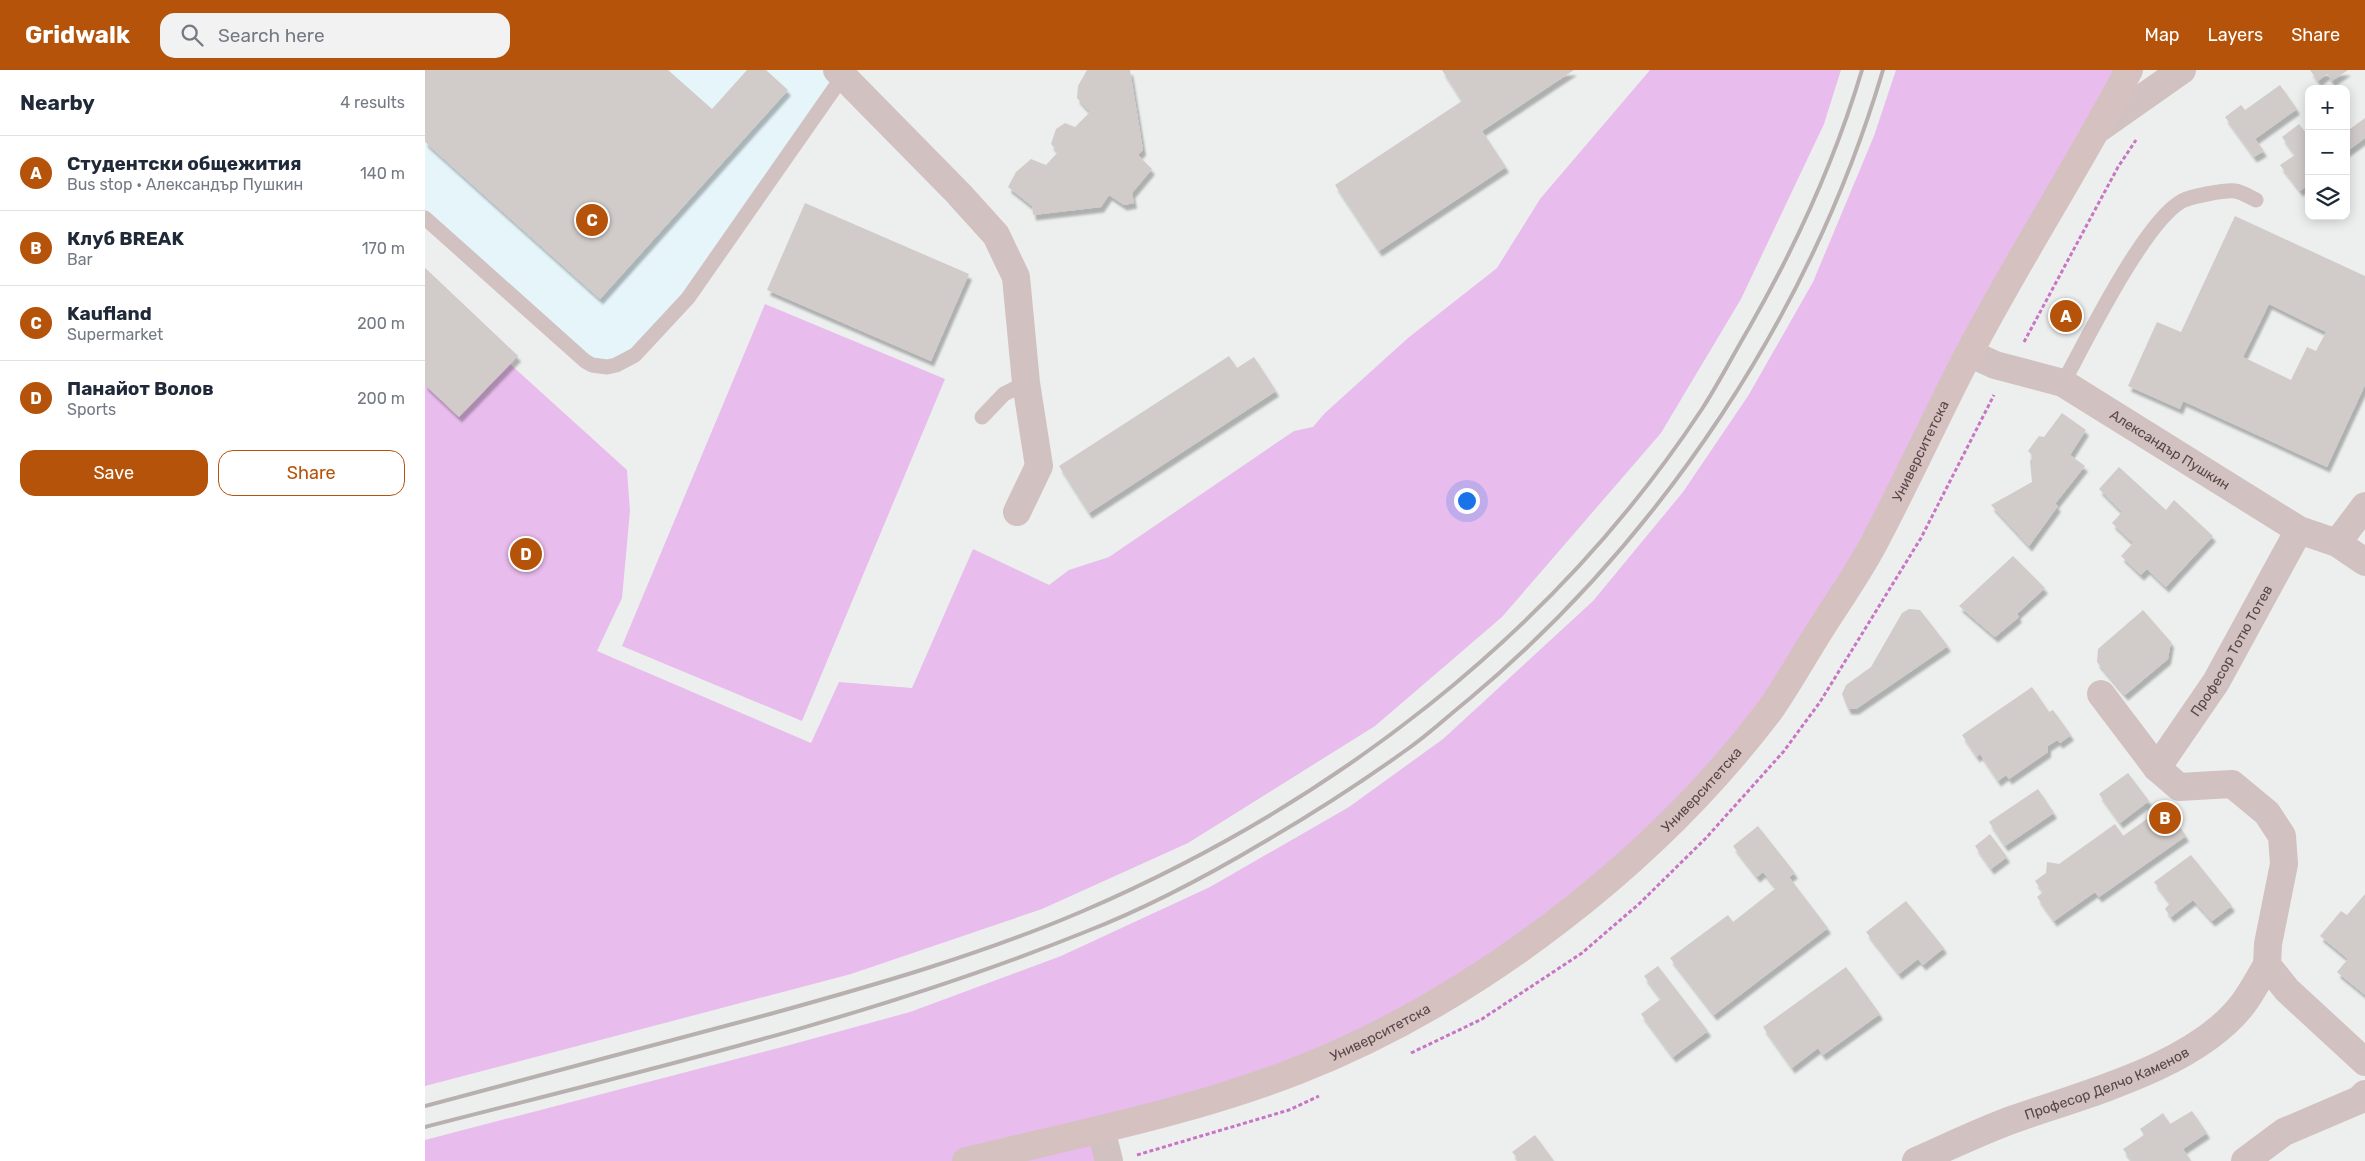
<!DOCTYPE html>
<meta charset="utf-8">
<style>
body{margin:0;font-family:Rubik,sans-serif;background:#f2f2f3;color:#1f2937}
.controls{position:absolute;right:15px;top:15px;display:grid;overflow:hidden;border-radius:10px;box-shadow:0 2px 12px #0003}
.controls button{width:45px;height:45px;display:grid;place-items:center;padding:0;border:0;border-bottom:1px solid #e0e1e3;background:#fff;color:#1f2937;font:25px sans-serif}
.you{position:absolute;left:1041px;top:430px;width:18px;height:18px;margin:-12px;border:4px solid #fff;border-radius:50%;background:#1a73e8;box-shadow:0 0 0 8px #1a73e833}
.badge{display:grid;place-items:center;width:32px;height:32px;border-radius:50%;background:#b45309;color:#fff;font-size:16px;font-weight:700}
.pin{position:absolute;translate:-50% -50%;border:2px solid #fff;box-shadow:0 1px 5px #0006}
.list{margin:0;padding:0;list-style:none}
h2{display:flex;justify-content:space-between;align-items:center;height:65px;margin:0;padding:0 20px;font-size:21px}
h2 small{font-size:16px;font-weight:400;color:#747a83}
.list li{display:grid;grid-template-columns:32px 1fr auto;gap:15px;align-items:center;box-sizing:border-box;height:75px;padding:0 20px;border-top:1px solid #e0e1e3}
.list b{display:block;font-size:19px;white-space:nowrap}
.list p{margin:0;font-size:16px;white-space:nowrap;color:#747a83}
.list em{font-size:16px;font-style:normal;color:#747a83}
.actions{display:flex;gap:10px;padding:15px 20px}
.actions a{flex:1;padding:11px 0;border:1px solid #b45309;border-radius:15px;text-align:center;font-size:18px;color:#b45309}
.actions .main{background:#b45309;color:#fff}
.icon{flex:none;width:28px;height:28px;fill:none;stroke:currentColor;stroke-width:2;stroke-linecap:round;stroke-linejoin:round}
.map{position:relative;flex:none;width:1940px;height:1091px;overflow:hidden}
header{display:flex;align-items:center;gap:30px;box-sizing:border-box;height:70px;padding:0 25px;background:#b45309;color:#fff}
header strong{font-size:24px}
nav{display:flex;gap:28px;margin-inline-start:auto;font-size:18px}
.search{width:350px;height:45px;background:#f2f2f3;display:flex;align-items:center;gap:12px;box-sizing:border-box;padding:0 18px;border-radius:15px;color:#747a83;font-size:19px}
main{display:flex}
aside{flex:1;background:#fff}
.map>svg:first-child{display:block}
</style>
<header>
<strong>Gridwalk</strong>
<div class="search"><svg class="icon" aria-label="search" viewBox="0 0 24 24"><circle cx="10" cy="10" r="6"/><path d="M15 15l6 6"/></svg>Search here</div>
<nav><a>Map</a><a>Layers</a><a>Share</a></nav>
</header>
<main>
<aside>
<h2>Nearby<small>4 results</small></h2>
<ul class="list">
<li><span class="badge">A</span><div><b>Студентски общежития</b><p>Bus stop · Александър Пушкин</p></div><em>140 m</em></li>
<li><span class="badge">B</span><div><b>Клуб BREAK</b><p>Bar</p></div><em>170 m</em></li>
<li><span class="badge">C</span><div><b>Kaufland</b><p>Supermarket</p></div><em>200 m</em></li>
<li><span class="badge">D</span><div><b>Панайот Волов</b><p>Sports</p></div><em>200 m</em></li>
</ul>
<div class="actions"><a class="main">Save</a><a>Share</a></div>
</aside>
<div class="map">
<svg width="1940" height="1091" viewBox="0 0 1940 1091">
<defs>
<filter id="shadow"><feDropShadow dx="3" dy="5.5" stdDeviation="1" flood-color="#0004"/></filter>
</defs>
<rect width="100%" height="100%" fill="#edefee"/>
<path fill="#e6f5fa" d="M0,0H412L418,6L263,228L210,285L182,297L160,291L0,148Z"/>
<path fill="#e8bcec" d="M1225,0H1416L1399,54L1316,229L1236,363L1077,547L950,656L763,773L617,839L426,904L0,1016V198L93,286L85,294L202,400L205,441L197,528L172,581L386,673L414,612L487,618L548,479L624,515L644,500L684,487L869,361L888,357L900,343L983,268L1072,198L1115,129Z
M1471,0H1704L1346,638L1224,774L975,953L676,1059L683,1091H0V1070L361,976L485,942L636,886L785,817L924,737L1018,669L1168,531L1258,422L1323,326L1388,212L1449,66Z
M340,234L520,309L377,651L197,576Z"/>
<path fill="#d1cbca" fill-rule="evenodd" filter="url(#shadow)" d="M0,0H243L287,39L322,0H341L363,20L175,229L0,72Z
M662,0H705L718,80L713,85L727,99L707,123L709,133L699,135L684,125L676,137L608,145L607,136L583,117L591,102L606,89L621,95L633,82L626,74L631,59L640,53L650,57L665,42L652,28L653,16Z
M1017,0H1149L1057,61L1081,97L954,181L910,115L1037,31Z
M1885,0H1923L1907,11L1902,4L1893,11Z
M1855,15L1872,39L1830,69L1839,81L1829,87L1800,47L1816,35L1820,40Z
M1940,48V68L1921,82V62Z
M1874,54L1884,67V114L1875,121L1855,95L1870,85L1857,67Z
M380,133L544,204L506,291L342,220Z
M1810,146L1940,206V315L1902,397L1758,331L1755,339L1703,316L1732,252L1756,262ZM1844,234L1901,262L1891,281L1882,277L1866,310L1818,287Z
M0,198L93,286L34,347L0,315Z
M804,286L812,298L829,287L851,321L664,443L634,396Z
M1637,343L1661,360L1645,385L1660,396L1630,434L1633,436L1604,476L1566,435L1607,412L1605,391L1608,386L1603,381L1614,366L1619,367Z
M1694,397L1741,440L1749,430L1788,466L1741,517L1722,499L1716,505L1696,486L1708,473L1687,453L1697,442L1674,419Z
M1588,486L1620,518L1592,544L1594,547L1570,567L1534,536Z
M1484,539L1495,540L1523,576L1431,639H1423L1417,624L1421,615L1446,597L1477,543Z
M1718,540L1746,572L1743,589L1700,625L1672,592L1673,579Z
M1607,617L1624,642L1628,640L1646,665L1635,673L1632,670L1623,676V682L1584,709L1581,705L1573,711L1555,684L1552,687L1537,665Z
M1703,703L1724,731L1695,753L1674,724Z
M1613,719L1629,743L1580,776L1564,752Z
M1740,736L1761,766L1674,827L1670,822L1629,851L1612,827L1618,822L1610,811L1621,803L1622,792L1634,794L1690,754L1698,766Z
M1333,756L1370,803L1364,807L1403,858L1289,945L1245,888L1303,845L1308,852L1351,818L1338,802L1332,807L1308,776Z
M1565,764L1582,787L1566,799L1550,776Z
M1766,785L1807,836L1787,851L1768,830L1746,847L1740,839L1745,833L1729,812Z
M1940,824V925L1912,902L1923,889L1895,866L1916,841L1922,845Z
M1481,831L1519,878L1498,895L1493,889L1474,904L1441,862Z
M1233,896L1283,961L1248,987L1216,944L1236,929L1219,906Z
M1421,897L1455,944L1398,985L1393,978L1367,998L1338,957Z
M1767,1041L1782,1063L1758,1079L1766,1091H1707L1698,1079L1719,1065L1715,1059L1738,1043L1745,1054Z
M1110,1065L1129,1091H1091L1093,1089L1087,1082Z"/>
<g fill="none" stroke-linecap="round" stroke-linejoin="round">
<path stroke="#c876c4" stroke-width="3" stroke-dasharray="4 2.5" stroke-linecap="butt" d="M1599,272L1693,97L1711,70
M986,983L1057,949L1157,883L1215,833L1281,768L1359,681L1395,632L1496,468L1569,325
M712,1085L864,1040L894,1026"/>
<path stroke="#d1c1c1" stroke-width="15" d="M0,148L160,291L167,295L182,297L191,295L210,285L263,228L418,6
M1638,313C1661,271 1719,152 1757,131C1766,126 1800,120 1810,121C1817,122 1825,127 1831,130
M557,347L579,324L601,313"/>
<g stroke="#d1c1c1" stroke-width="28">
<path d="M412,0L533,123L571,165L591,207L601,313L614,396L592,442"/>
<path d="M1673,59L1757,0"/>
<path id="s1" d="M1544,283L1570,295L1638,313L1874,460L1912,473L1940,492"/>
<path d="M1912,473L1940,436"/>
<path d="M1676,624L1732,698L1754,717L1807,714L1842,743L1857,766L1859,794L1843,874L1842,895L1862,920L1940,992"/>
<path id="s2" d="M1732,698L1791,612L1874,460"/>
<path d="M676,1059L684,1091"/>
<path id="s3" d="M1491,1091C1523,1077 1556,1061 1589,1049C1660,1024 1771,996 1818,934C1827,922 1834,908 1842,895"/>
<path d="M1820,1091L1859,1062L1934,1030L1940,1024"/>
</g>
<path stroke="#d5c1c0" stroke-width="28" id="s4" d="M541,1091C653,1064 767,1042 874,1000C1052,930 1230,792 1345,640C1361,617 1375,592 1390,568C1409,537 1431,507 1448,475C1481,413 1510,349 1542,287C1593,189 1653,97 1704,0"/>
<path stroke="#b7b0af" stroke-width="4" d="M0,1036C115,1006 230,975 345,944C450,915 558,884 658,841C904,735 1128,565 1277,339C1294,313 1308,285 1324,258C1371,176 1410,90 1437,0
M0,1057C221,1000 447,948 660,862C722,838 782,806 839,772C889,743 937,712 984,678C1004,664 1023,646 1043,630C1237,468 1386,243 1458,0"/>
</g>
<g text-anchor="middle" stroke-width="4.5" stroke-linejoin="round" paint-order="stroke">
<g font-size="14" fill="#594646" stroke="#fff">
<text dy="5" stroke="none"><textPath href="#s1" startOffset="225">Александър Пушкин</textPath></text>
<text dy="5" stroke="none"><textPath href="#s4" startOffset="1245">Университетска</textPath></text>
<text dy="5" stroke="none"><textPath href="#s2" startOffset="139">Професор Тотю Тотев</textPath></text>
<text dy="5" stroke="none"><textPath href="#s4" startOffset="840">Университетска</textPath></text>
<text dy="5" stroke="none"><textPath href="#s4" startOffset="435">Университетска</textPath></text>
<text dy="5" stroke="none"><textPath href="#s3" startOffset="206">Професор Делчо Каменов</textPath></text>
</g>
</g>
</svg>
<div class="controls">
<button>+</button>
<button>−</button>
<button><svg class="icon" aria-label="layers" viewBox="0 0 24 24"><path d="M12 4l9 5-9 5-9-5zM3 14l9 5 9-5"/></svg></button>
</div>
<div class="you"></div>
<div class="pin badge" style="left:1641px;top:246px">A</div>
<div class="pin badge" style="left:1740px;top:748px">B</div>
<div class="pin badge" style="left:167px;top:150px">C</div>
<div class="pin badge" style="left:101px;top:484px">D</div>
</div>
</main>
